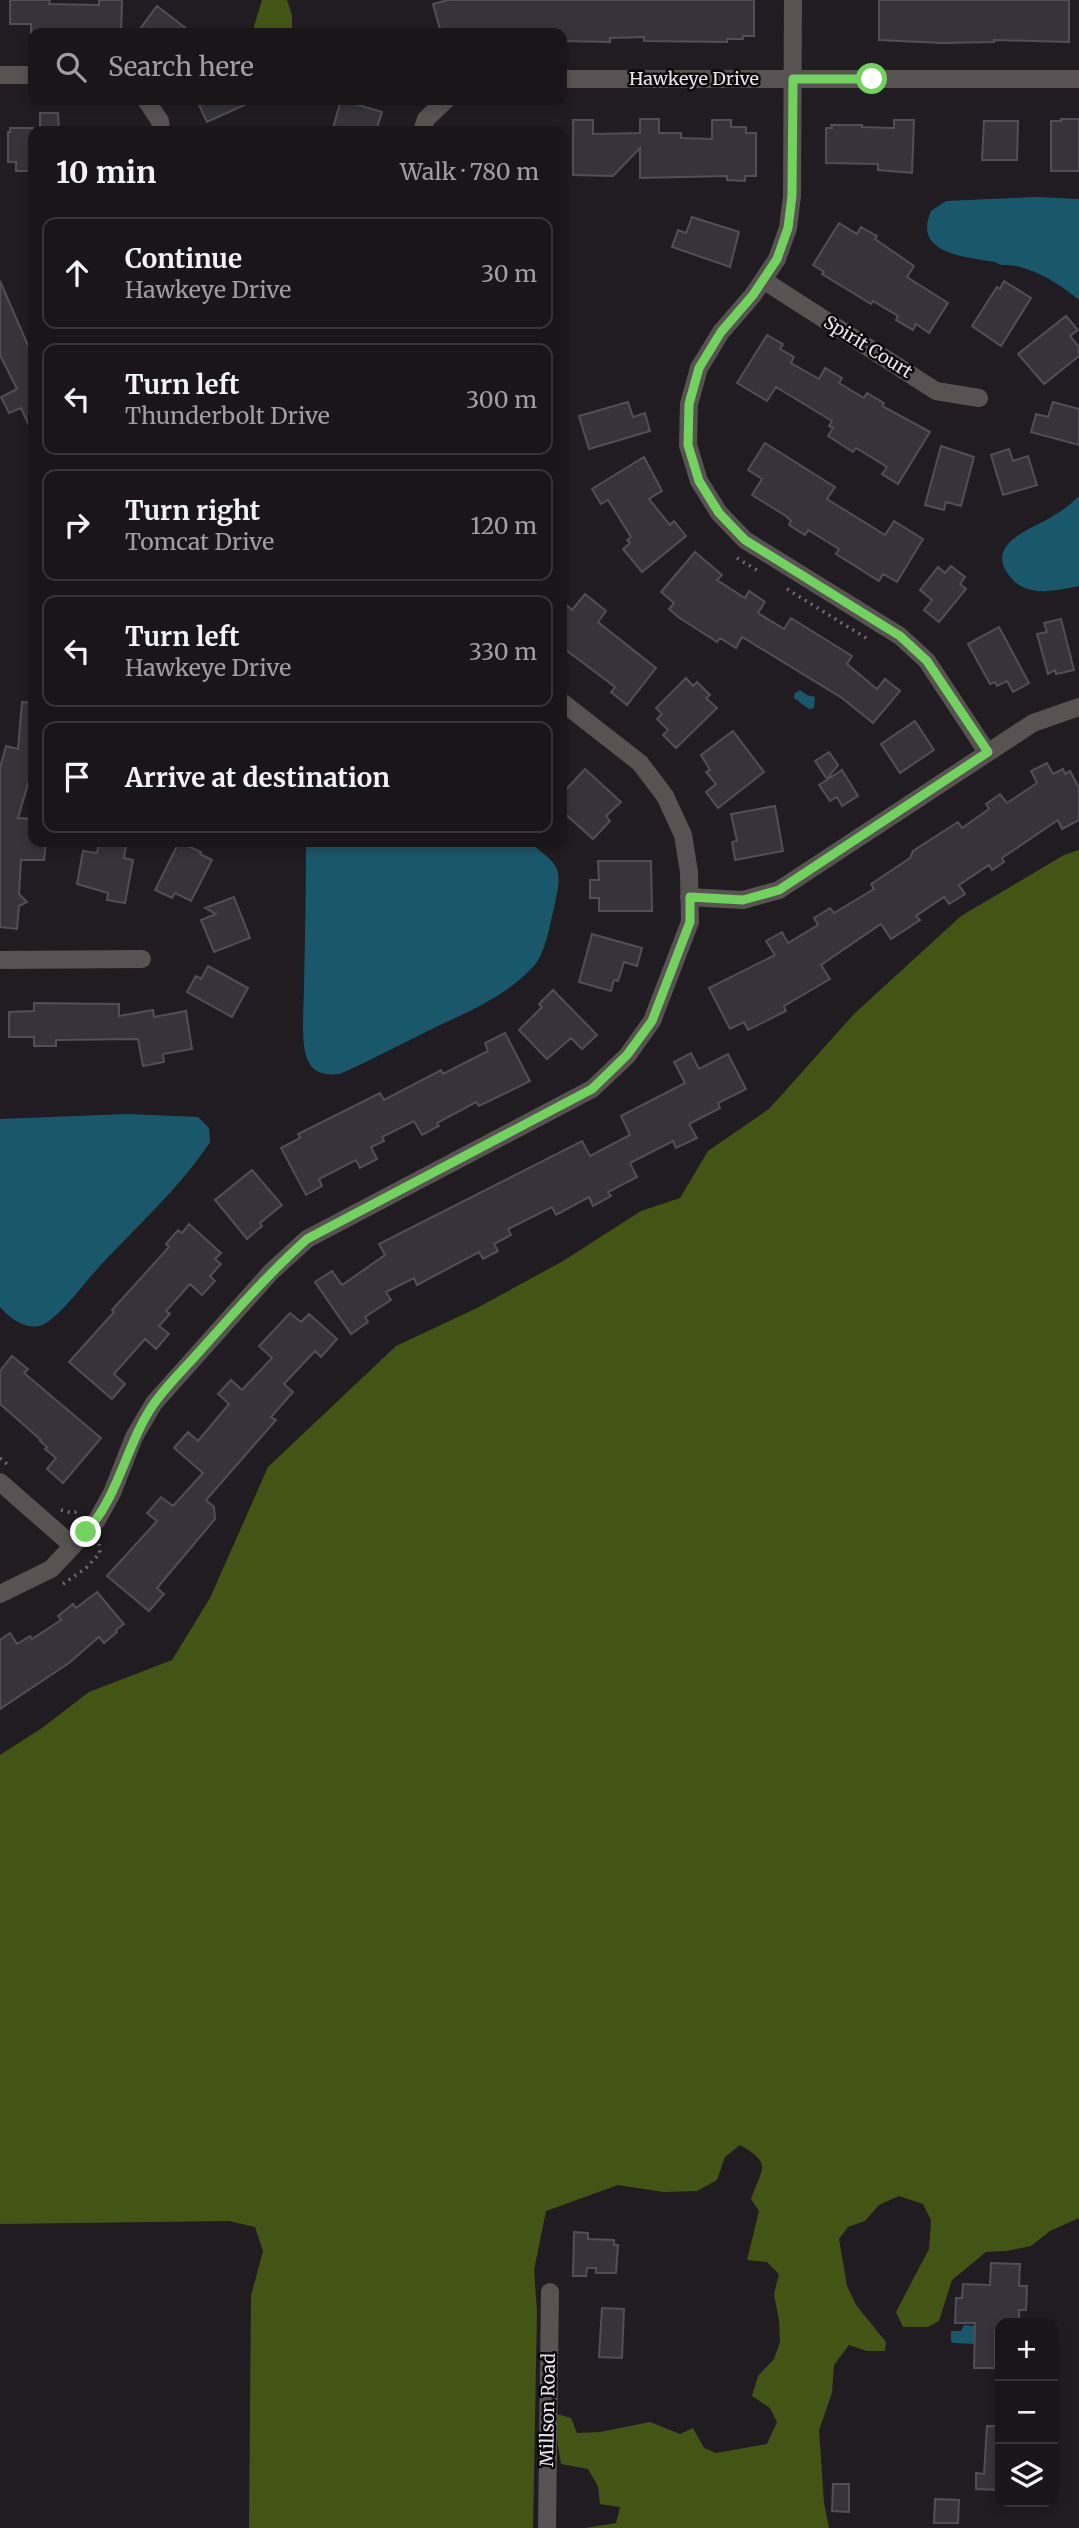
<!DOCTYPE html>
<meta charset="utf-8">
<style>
body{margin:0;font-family:Merriweather,serif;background:#221e22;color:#f1f3f6}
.controls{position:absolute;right:21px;bottom:21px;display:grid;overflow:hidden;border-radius:14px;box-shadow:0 4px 10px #0003}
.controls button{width:63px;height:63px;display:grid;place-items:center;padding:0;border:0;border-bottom:2px solid #373438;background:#191519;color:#f1f3f6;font:35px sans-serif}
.stop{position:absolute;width:21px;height:21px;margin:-16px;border:5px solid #71d35e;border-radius:50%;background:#fff}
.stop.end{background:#71d35e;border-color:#fff;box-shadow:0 2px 7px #0008}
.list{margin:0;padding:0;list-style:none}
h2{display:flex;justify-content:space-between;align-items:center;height:91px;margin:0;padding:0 28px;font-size:30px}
h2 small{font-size:23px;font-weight:400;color:#9f9fa2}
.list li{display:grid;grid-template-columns:46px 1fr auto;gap:21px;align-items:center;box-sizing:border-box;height:112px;margin:0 14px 14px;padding:0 14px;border:2px solid #373438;border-radius:14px}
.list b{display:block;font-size:26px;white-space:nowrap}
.list p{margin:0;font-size:23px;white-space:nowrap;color:#9f9fa2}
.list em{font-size:23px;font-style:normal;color:#9f9fa2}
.icon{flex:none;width:38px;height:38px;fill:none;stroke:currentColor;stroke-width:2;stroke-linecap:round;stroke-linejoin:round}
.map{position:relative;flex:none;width:1079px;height:2528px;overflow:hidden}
.search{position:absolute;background:#191519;box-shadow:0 4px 10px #0003;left:28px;top:28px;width:539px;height:77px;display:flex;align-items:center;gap:18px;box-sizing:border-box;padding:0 24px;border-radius:14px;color:#9f9fa2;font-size:26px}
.panel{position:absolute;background:#191519;box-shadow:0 4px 10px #0003;left:28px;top:126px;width:539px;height:721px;border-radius:14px}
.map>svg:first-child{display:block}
</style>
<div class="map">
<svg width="1079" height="2528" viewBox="0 0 1079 2528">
<rect width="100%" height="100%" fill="#211c21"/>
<path fill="#435514" d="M262,0H287L292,15V33H252Z
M1079,850V2218L1050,2231L1031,2246L1006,2251L986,2252L952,2280L939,2321L928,2327H903L896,2312L929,2249L931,2220L923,2204L899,2196L879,2205L865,2221L848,2227L839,2239L847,2286L856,2305L886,2342L885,2351H867L849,2345L834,2365L832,2393L819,2430L824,2503L829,2528H585L616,2523L620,2507L600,2504L598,2486L588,2469L561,2464L557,2439V2414L571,2418L577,2433L600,2432L650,2422L680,2434L693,2428L704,2448L716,2453L767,2444L777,2422L770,2408L752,2396L758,2376L774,2359L780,2342L779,2320L774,2294L779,2274L767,2262L747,2260L759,2211L751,2199C762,2167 773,2164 740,2145L725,2157L717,2180L697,2191L663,2192L618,2185L546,2211L534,2270L537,2311L533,2528H249L251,2296L263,2251L255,2227L229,2221L0,2224V1755L42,1728L89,1692L172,1660L210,1598L268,1467L396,1346L477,1308L563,1261L641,1211L680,1198L708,1151L769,1109L854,1014L961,916L1064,855Z"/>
<path fill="#19586a" d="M1036,197L1079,199V300C1061,285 1039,271 1016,266C1008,264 1002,267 995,262C966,257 912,254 931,211L946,201Z
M1079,496V586C1058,590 1029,598 1012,579C981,544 1031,530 1053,516C1062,511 1071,504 1079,496Z
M800,690L807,695L815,697L814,708L809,709L794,698L795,693Z
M306,842H529C561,867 563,867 554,908C549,927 546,954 532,968C506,996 465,1013 432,1029C401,1044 371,1060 340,1074C327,1075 315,1075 308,1061C300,1044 304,1007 304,987C305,938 306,890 306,842Z
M128,1114L198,1117L209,1128L210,1142C179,1189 137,1226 99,1267C85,1282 59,1318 42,1325C26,1331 10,1318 0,1307V1119Z
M964,2325L976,2326V2344L953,2343L951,2341V2331H961Z"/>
<path fill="#36333b" stroke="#514e56" stroke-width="2" d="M10,0H50L49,4L99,5V0H122L121,33H31V24H10Z
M448,0H754V36H743V39H727V42L644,41V37L610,38V42L562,41V33H441L433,4Z
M879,0H1069V42L994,40V42L942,43L879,40Z
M157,6L192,33H137Z
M199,100H256L207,122L199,105H201Z
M341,100L382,112L376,131H346L333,128Z
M40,113H58L59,131H40Z
M640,119H659V133H681V138L712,139V120H731V127H746V133H756V176H745V181L727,180V176L640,178V148L613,176L573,175V120H593V134L640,133Z
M1061,119H1079V171H1051V121H1061Z
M894,120H914L912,173L878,170V164L826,163V128H832L831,125H862V127L894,128Z
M984,121H1018L1017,160H982Z
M10,128H33L32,171H16V162H8V132H10Z
M692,217L739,232L730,267L672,247L678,230L686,233Z
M839,223L857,234L861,227L877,236L875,239L914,266L907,277L948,303L929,333L916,324L913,330L896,320L898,316L873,301L871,304L822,274L824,272L813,265Z
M0,281L33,357V434L21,408L9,413L1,397L17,389L0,355Z
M1004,281L1031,298L1001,346L972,326L997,287L1000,289Z
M1066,316L1078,330L1070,336L1079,347V356L1044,384L1018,354Z
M767,335L783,344L780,349L794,357L791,363L819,379L825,368L842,378L839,383L864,398L867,393L884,403L882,406L930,432L898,484L882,474L887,467L856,448L853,452L828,436L833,428L829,426L832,421L776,387L767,401L737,383Z
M628,402L633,417L645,413L650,431L589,449L579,416Z
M1053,402L1079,409V445L1031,432L1036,414L1048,417Z
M765,443L835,487L827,499L885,535L894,521L923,539L897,582L883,574L879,581L836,554L839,549L808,530L805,535L789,525L791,521L786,516L752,495L762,479L748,470Z
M941,446L974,457L961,506L946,502L944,510L925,505Z
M1009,449L1013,461L1028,456L1037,485L1003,495L991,455Z
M644,457L662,491L649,499L670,525L674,521L686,536L642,572L623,549L630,543L627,540L631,537L608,500L601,504L592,489Z
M695,552L722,575L717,580L745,598L749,591L765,602L758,613L784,629L791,618L852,656L847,664L877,689L885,679L900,691L873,723L842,698L742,637L736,648L720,638L717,642L678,617L669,609L674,603L661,592Z
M951,566L965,577L960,584L966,589L939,622L924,610L932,600L920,590L938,567L945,573Z
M585,594L606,611L598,622L656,668L627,705L611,692L615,687L562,647V601L572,610Z
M1061,619L1074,670L1056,674L1055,670L1048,674L1037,634L1047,632L1044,623Z
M999,627L1029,683L1013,692L1007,681L997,686L995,682L990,684L968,644Z
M686,678L693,686L697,682L710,695L706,698L717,708L676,748L663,735L668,730L657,719L662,714L656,708Z
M22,702L33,703V778L30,777L18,818L33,819V842H46L44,860H21L19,894L27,902L19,906L17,929L0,927V768L6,746L18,749Z
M915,721L934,750L900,773L881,744Z
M733,731L764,772L718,808L706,792L716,784L706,772L710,770L701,755Z
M829,752L838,765L827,779L815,761Z
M1047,763L1053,774L1063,769L1065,774L1070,771L1079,788V820L1062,829L1058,820L1002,858L1004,862L992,870L989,865L959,885L965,894L949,904L944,897L916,916L920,920L891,939L881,924L821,965L830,979L784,1006L786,1011L748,1030L744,1022L730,1029L709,988L775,955L766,941L782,932L788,943L818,925L814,918L830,908L834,913L874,889L871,884L910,858L913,851L958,822L962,828L989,809L986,804L1000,794L1007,803L1037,783L1031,771Z
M585,769L621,802L606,816L610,821L593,839L562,811V794Z
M842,770L858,796L842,806L837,797L830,801L819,785Z
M775,806L783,851L735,860L732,842L737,841L731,814Z
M99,842L126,846L124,858L133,860L125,903L107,900L108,893L77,884L83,851L97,853Z
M179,842L201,852L200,854L212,860L191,901L175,893L172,898L155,890Z
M598,861H651L652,911H599V898H590V880H599Z
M234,897L250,938L214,952L201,920L216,914L205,908Z
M592,934L642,948L637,966L624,962L618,981L614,980L611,991L579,982Z
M208,966L248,988L232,1017L187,992L196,976L201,979Z
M553,990L597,1035L582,1049L571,1038L547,1059L519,1030L542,1007L539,1004Z
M34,1003L119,1004V1016L153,1010L154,1017L186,1011L192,1049L163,1054L164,1062L143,1066L138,1039L56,1040V1046H34V1037H9V1012L34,1011Z
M505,1033L530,1081L479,1106L476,1102L437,1123L439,1126L422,1135L414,1121L382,1137L384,1141L371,1147L377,1159L360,1168L356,1160L319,1179L322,1186L306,1195L281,1148L300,1138L298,1134L380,1093L384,1100L441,1070L443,1074L488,1051L485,1043Z
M691,1053L699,1069L728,1054L746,1089L718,1103L720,1108L689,1124L697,1138L676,1148L673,1141L630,1163L637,1177L608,1192L611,1196L593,1206L589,1197L556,1215L552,1207L508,1229L511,1235L494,1244L498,1251L483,1259L479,1252L417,1285L414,1278L386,1292L391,1300L365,1317L368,1322L351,1334L315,1282L332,1271L342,1285L385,1255L379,1244L582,1141L590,1156L630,1135L621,1116L685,1083L674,1062Z
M252,1170L282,1205L260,1223L262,1226L247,1239L215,1200Z
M189,1224L221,1253L215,1259L221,1264L210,1276L215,1281L202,1295L190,1284L166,1311L170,1314L159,1326L169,1334L156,1349L145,1339L114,1374L125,1384L112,1399L69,1362L114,1312L112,1310L169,1247L166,1244L178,1230L182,1233Z
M290,1313L301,1322L309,1314L337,1339L321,1357L315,1351L284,1384L293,1392L271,1417L276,1420L206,1500L214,1507L215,1519L157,1588L164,1594L149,1611L107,1576L157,1521L147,1513L161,1497L173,1506L203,1473L174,1448L188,1432L198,1441L229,1404L218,1394L231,1380L242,1390L272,1358L259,1346Z
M12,1356L28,1369L24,1373L101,1438L63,1483L47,1469L56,1458L45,1449L47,1447L40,1441L41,1440L0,1404V1371Z
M97,1592L124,1624L116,1630L117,1632L104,1643L99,1637L69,1663L0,1709V1640L10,1633L17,1644L30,1636L32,1639L61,1620L58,1616L73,1604L76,1608Z
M574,2232L588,2233V2239L614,2240V2245H618L616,2273H596V2268H587L586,2276H573Z
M991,2263L1020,2264L1019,2286H1027L1026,2310H1019V2323H1000V2331H995V2368H974L975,2323H955L956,2298H962L963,2284L990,2285Z
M602,2308L624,2309L622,2358L599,2357Z
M987,2426H1000V2490L976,2489V2473L984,2474Z
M833,2484H849V2512L832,2511Z
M935,2499L959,2500L958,2523H934Z"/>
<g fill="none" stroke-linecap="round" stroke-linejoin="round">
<path stroke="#726d72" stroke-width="3.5" stroke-dasharray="2 5" stroke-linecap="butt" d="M737,558L760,572
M787,589L866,638
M0,1458L7,1464
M61,1510L72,1513L80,1511
M63,1584L86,1568L100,1553L99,1544"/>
<path stroke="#585352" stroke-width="18" d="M793,0L792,196L788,228L777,259L753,295L721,332L699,368L689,404L688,445L699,481L719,513L745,540L900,636L927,661L987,752
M0,75H33
M562,79H1079
M146,100L160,121L161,131
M422,131L426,119L446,100
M763,280L936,391L979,398
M689,897L743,900L779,890L1033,723L1079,707
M0,960L142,959
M0,1482L73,1546
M0,1594L51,1569L97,1520L112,1493L134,1437L154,1403L271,1272L307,1239L592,1089L627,1056L652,1021L690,922L689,872L683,835L665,796L640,763L562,702
M547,2528L550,2292"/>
</g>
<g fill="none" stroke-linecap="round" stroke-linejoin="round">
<path stroke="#71d35e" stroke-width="9" d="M86,1532C119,1496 126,1445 153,1405C166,1386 184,1369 199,1352C234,1313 268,1274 307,1239L592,1089L627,1055L652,1021L690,922V897L743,900L779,890L988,752L927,661L900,636L745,540L719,513L699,481L688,445L689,404L699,368L721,332L753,295L777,259L788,228L792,196L793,79H872"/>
</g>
<g text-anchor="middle" stroke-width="5" stroke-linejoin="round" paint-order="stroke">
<g font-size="18" fill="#eae7eb" stroke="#090709">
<text x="694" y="85">Hawkeye Drive</text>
<text transform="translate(868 347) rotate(32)" y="6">Spirit Court</text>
<text transform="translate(548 2410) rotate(-89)" y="6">Millson Road</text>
</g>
</g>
</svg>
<div class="controls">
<button>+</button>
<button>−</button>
<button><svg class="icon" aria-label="layers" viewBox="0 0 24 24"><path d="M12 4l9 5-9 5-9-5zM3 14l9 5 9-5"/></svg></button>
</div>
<div class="stop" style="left:872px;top:79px"></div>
<div class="stop end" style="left:86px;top:1532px"></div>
<div class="search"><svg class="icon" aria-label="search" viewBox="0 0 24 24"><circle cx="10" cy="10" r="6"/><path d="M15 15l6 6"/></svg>Search here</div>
<section class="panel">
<h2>10 min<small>Walk · 780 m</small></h2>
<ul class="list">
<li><svg class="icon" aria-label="ahead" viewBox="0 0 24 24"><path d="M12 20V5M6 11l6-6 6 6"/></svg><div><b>Continue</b><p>Hawkeye Drive</p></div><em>30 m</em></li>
<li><svg class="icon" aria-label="left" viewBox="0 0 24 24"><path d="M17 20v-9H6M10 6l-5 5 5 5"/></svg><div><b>Turn left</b><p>Thunderbolt Drive</p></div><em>300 m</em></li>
<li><svg class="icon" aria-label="right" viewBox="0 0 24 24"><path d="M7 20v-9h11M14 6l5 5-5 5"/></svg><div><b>Turn right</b><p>Tomcat Drive</p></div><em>120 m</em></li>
<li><svg class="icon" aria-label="left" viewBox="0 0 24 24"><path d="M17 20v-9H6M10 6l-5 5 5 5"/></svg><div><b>Turn left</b><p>Hawkeye Drive</p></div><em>330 m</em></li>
<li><svg class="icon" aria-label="arrive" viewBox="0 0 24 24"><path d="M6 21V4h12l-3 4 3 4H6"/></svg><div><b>Arrive at destination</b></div></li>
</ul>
</section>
</div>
